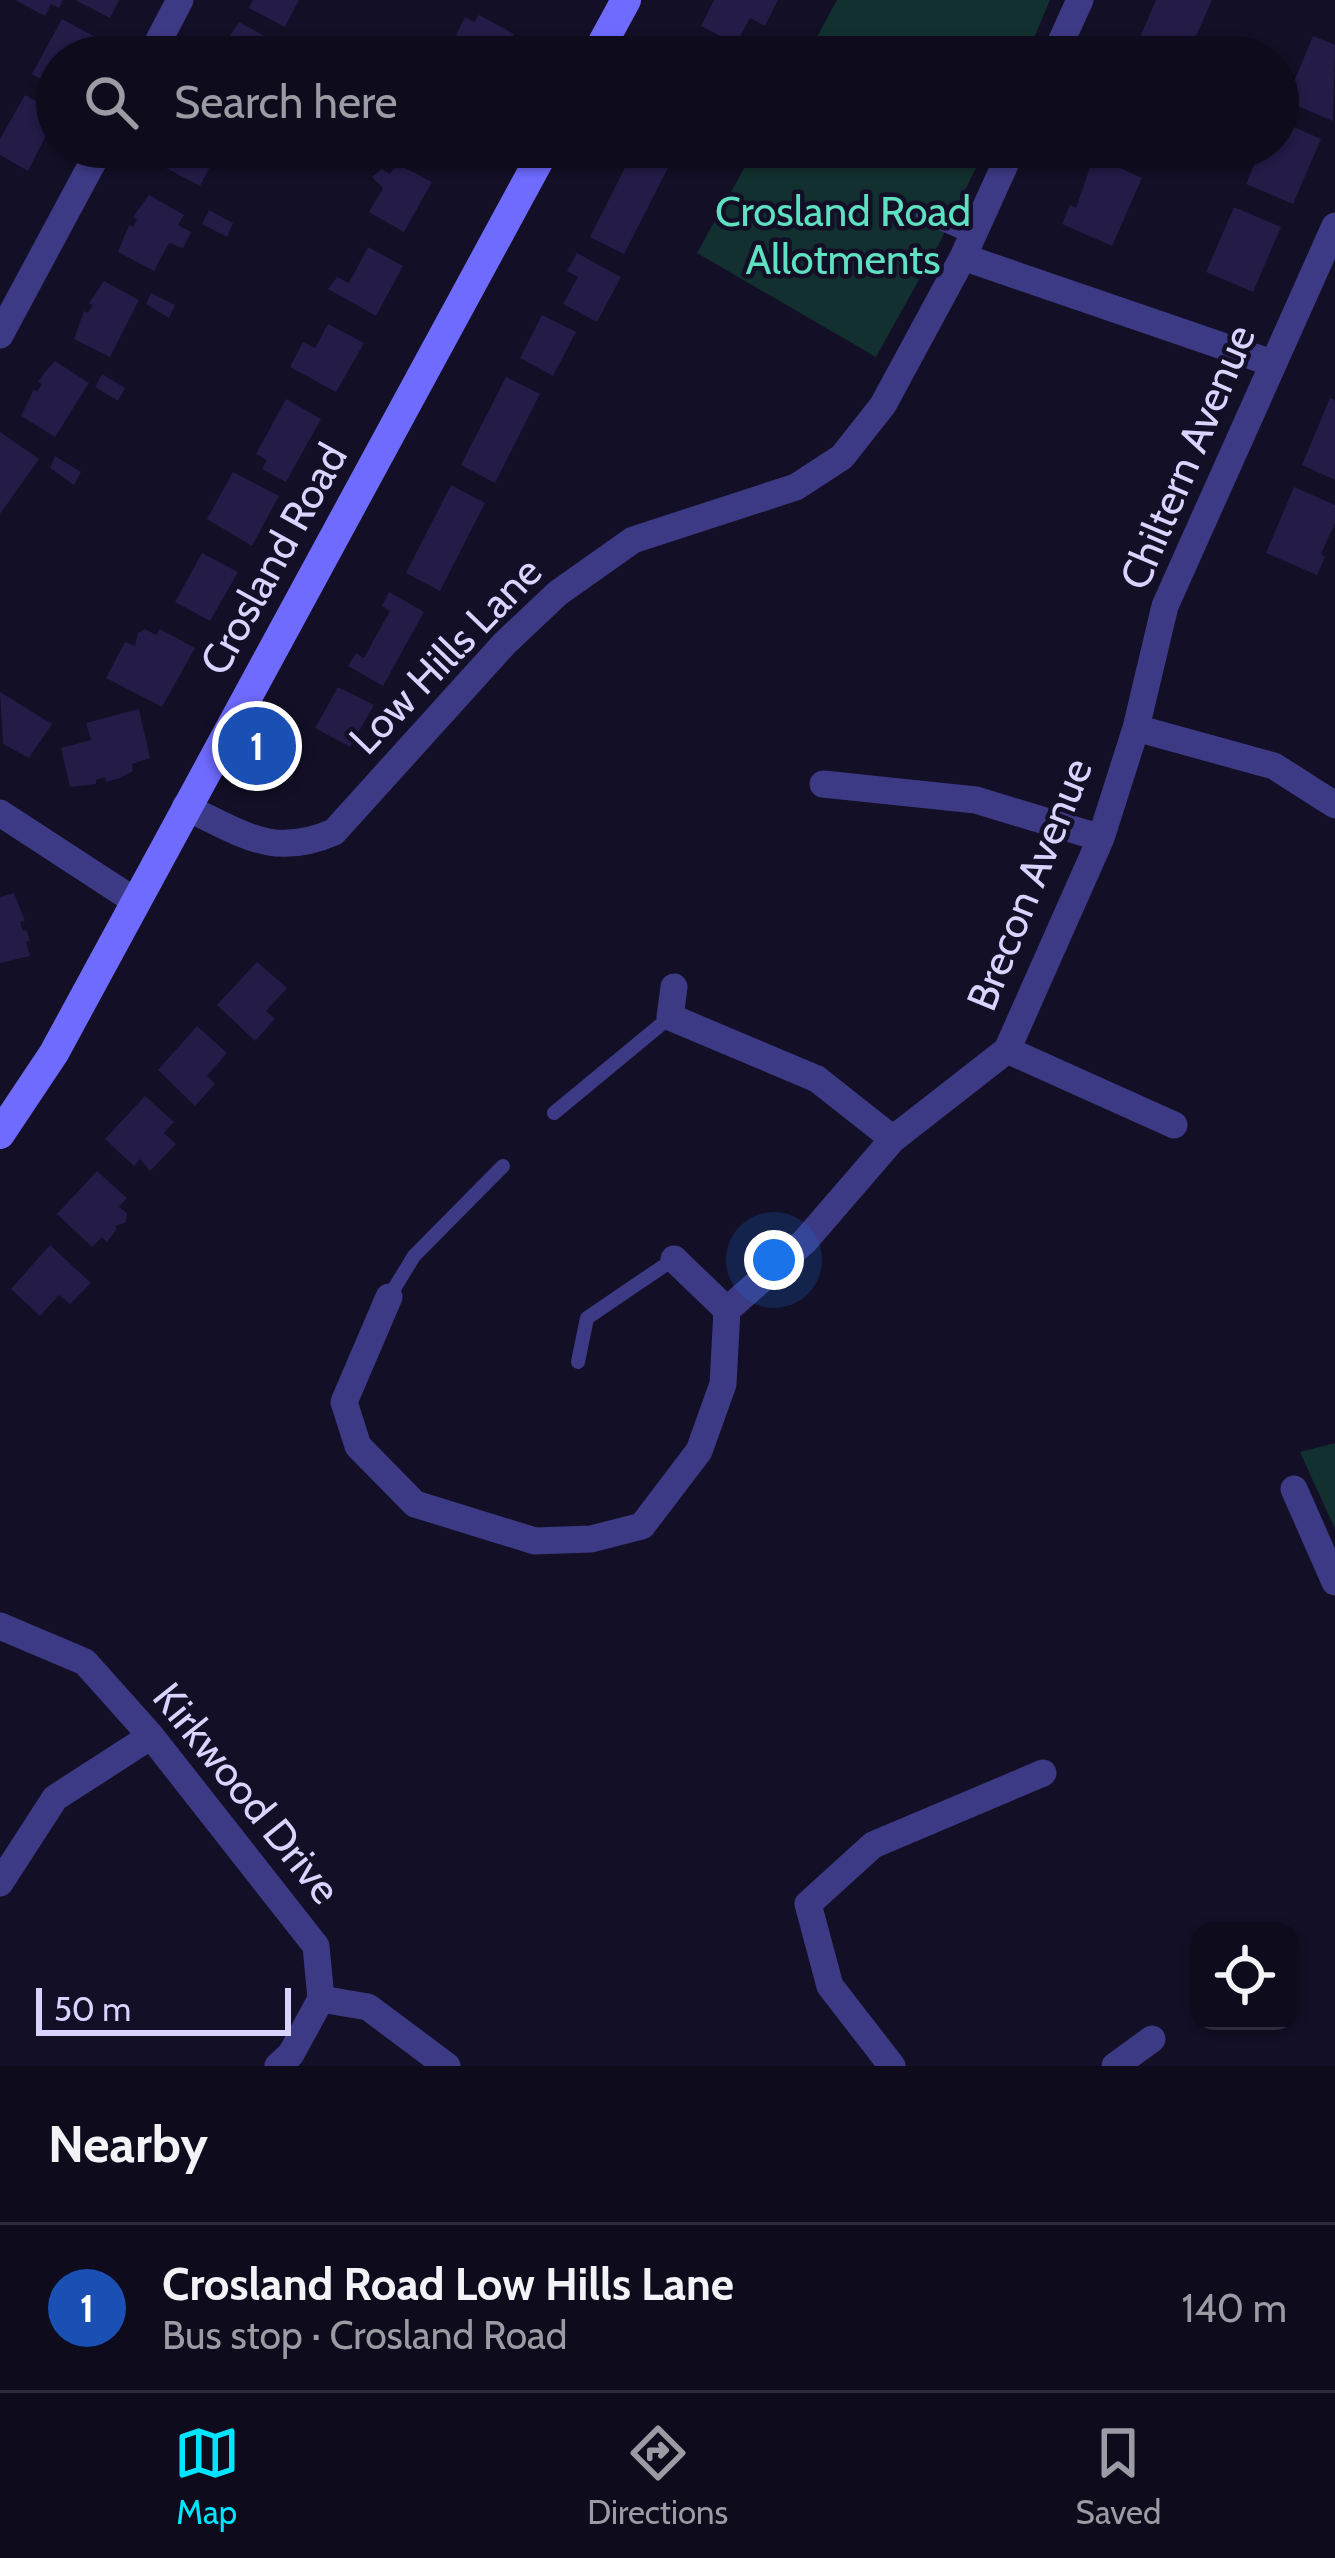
<!DOCTYPE html>
<meta charset="utf-8">
<style>
body{margin:0;font-family:Cabin,sans-serif;background:#1c1929;color:#f1f3f6}
.controls{position:absolute;right:36px;bottom:36px;display:grid;overflow:hidden;border-radius:24px;box-shadow:0 3px 9px #0004}
.controls button{width:108px;height:108px;display:grid;place-items:center;padding:0;border:0;border-bottom:3px solid #2e2b3b;background:#0e0b1c;color:#f1f3f6;font:60px sans-serif}
.scale{position:absolute;left:36px;bottom:30px;width:255px;box-sizing:border-box;padding-left:12px;border:6px solid #d9d4ff;border-top:0;font-size:33px;line-height:42px;white-space:nowrap;color:#d9d4ff;-webkit-text-stroke:9px #130f26;paint-order:stroke}
.you{position:absolute;left:774px;top:1260px;width:42px;height:42px;margin:-30px;border:9px solid #fff;border-radius:50%;background:#1a73e8;box-shadow:0 0 0 18px #1a73e833}
.badge{display:grid;place-items:center;width:78px;height:78px;border-radius:50%;background:#00e5ff;color:#fff;font-size:39px;font-weight:700}
.pin{position:absolute;translate:-50% -50%;border:6px solid #fff;box-shadow:0 3px 12px #0006}
.list{margin:0;padding:0;list-style:none}
h2{display:flex;justify-content:space-between;align-items:center;height:156px;margin:0;padding:0 48px;font-size:51px}
h2 small{font-size:39px;font-weight:400;color:#9b9ba3}
.list li{display:grid;grid-template-columns:78px 1fr auto;gap:36px;align-items:center;box-sizing:border-box;height:168px;padding:0 48px;border-top:3px solid #2e2b3b}
.list b{display:block;font-size:45px;white-space:nowrap}
.list p{margin:0;font-size:39px;white-space:nowrap;color:#9b9ba3}
.list em{font-size:39px;font-style:normal;color:#9b9ba3}
.icon{flex:none;width:66px;height:66px;fill:none;stroke:currentColor;stroke-width:2;stroke-linecap:round;stroke-linejoin:round}
.map{position:relative;flex:none;width:1335px;height:2066px;overflow:hidden}
.search{position:absolute;background:#0e0b1c;box-shadow:0 3px 9px #0004;left:36px;right:36px;top:36px;height:132px;display:flex;align-items:center;gap:30px;box-sizing:border-box;padding:0 42px;border-radius:66px;color:#9b9ba3;font-size:45px}
.sheet{height:324px;background:#0e0b1c}
nav{display:flex;justify-content:space-around;align-items:center;box-sizing:border-box;height:168px;border-top:3px solid #2e2b3b;background:#0e0b1c;font-size:33px;color:#9b9ba3}
nav a{display:grid;justify-items:center;gap:6px}
nav .on{color:#00e5ff}
.map>svg:first-child{display:block}
</style>
<div class="map">
<svg width="1335" height="2066" viewBox="0 0 1335 2066">
<rect width="100%" height="100%" fill="#130f26"/>
<path fill="#12302f" d="M837,0H1050L1026,57H806Z
M756,147H986L941,240L876,357L697,253Z
M1335,1443V1529L1300,1452Z"/>
<path fill="#241b47" d="M15,0H63L59,8L51,4L45,16Z
M75,0H119L110,18Z
M253,0H299L285,27L249,8Z
M714,0H778L765,26L750,18L736,44L701,26Z
M1156,0H1212L1187,57H1172L1138,42Z
M479,15L514,34L501,57H455L465,39L456,35L465,17L474,22Z
M62,19L97,38L87,57H57V88L32,74Z
M239,22L274,41L266,57H222L224,53L220,51Z
M1313,36L1335,45L1333,121L1286,101Z
M25,95L57,113L28,171L0,155V139Z
M1278,120L1321,139L1293,204L1246,184L1262,147H1278Z
M171,147H220L200,186L164,167Z
M635,148L669,166L624,254L590,237Z
M1094,156L1142,178L1112,246L1062,224L1070,205L1076,208Z
M396,163L432,182L404,232L369,212L383,188L372,177L382,169L390,174Z
M149,195L184,215L178,225L191,232L183,248L169,243L154,271L118,252L129,225L133,227L137,219L133,217Z
M1234,207L1281,227L1253,292L1206,272Z
M209,210L233,223L227,237L202,224Z
M368,247L403,266L376,316L328,289L337,277L349,283Z
M577,253L621,277L597,322L563,304L578,277L567,271Z
M104,281L139,300L110,357L74,339L84,311L88,313L93,305L89,303Z
M151,293L175,305L169,318L146,304Z
M542,315L576,332L553,376L520,358Z
M328,324L364,343L336,392L290,367L303,342L315,348Z
M55,361L89,383L55,437L21,416L34,389L37,392L42,384L38,382L45,372Z
M102,374L125,388L118,401L95,387Z
M506,377L540,394L495,483L461,465Z
M1330,398L1335,400V480L1302,465Z
M286,399L321,419L286,482L262,469L267,460L256,454Z
M0,432L39,459L0,514Z
M55,456L81,472L74,485L50,468Z
M233,472L279,496L252,546L207,519Z
M451,485L485,503L440,591L406,573Z
M1294,487L1335,505V523L1321,554L1325,557L1317,575L1266,553Z
M202,553L238,572L210,621L175,602Z
M389,592L424,612L383,686L348,666L356,653L364,658L377,634L390,611L382,606Z
M145,629L156,635L160,629L195,648L162,707L106,678L125,642L135,646L138,633Z
M338,687L374,705L350,747L315,728Z
M0,692L52,724L29,758L3,744Z
M139,709L150,758L132,764L133,771L120,778L106,782L105,777L96,780V784L70,787L61,748L91,740L86,723Z
M14,893L25,921L20,922L23,931L27,930L30,941L26,942L30,956L0,963V897Z
M257,962L287,988L266,1011L275,1019L255,1041L217,1005Z
M197,1026L227,1053L207,1076L215,1084L195,1106L158,1070Z
M145,1096L174,1122L164,1133L176,1144L150,1171L140,1159L134,1166L105,1139Z
M97,1171L127,1198L119,1207L127,1213L126,1222L115,1226L117,1229L107,1242L102,1237L92,1247L57,1214Z
M50,1245L91,1283L70,1304L59,1295L40,1316L11,1289Z"/>
<g fill="none" stroke-linecap="round" stroke-linejoin="round">
<path stroke="#3d3a85" stroke-width="14" d="M923,215L972,237
M554,1113L670,1017
M389,1297L414,1256L503,1166
M578,1362L587,1318L674,1259"/>
<path stroke="#3d3a85" stroke-width="27" d="M150,57L180,0
M1054,57L1080,0
M963,257L1272,363
M0,335L101,147
M1136,728L1274,766L1335,805
M823,784L976,800L1101,838
M185,807C242,833 272,859 334,832L504,644L558,593L633,540L796,487L842,457L883,405L963,257L1013,147
M0,813L135,901
M674,987L670,1017L817,1079L893,1139
M1007,1050L1174,1125
M674,1259L727,1310
M389,1297L344,1402L358,1446L415,1504L535,1541L591,1539L642,1526L699,1451L723,1384L727,1310L805,1241L893,1139L1007,1050L1101,838L1136,728L1165,606L1335,226
M1294,1489L1335,1582
M0,1626L85,1662L151,1736L316,1946L321,1999L291,2054L278,2066
M0,1883L55,1798L151,1736
M321,1999L368,2007L447,2066
M892,2066L830,1986L808,1904L873,1845L1043,1773
M1115,2066L1152,2039"/>
<path stroke="#6f6bff" stroke-width="30" d="M595,57L626,0
M0,1134L54,1053L546,147"/>
</g>
<g text-anchor="middle" stroke-width="9" stroke-linejoin="round" paint-order="stroke">
<g font-size="42" fill="#5fe0c0" stroke="#130f26">
<text x="843" y="226">Crosland Road<tspan x="843" dy="48">Allotments</tspan></text>
</g>
<g font-size="42" fill="#d9d4ff" stroke="#130f26">
<text transform="translate(1187 457) rotate(-67)" y="15">Chiltern Avenue</text>
<text transform="translate(273 559) rotate(-61)" y="15">Crosland Road</text>
<text transform="translate(445 655) rotate(-46)" y="15">Low Hills Lane</text>
<text transform="translate(1029 884) rotate(-68)" y="15">Brecon Avenue</text>
<text transform="translate(247 1793) rotate(51)" y="15">Kirkwood Drive</text>
</g>
</g>
</svg>
<div class="controls">
<button><svg class="icon" aria-label="locate" viewBox="0 0 24 24"><circle cx="12" cy="12" r="6"/><path d="M12 2v4M12 18v4M2 12h4M18 12h4"/></svg></button>
</div>
<div class="scale">50 m</div>
<div class="you"></div>
<div class="pin badge" style="left:257px;top:746px;background:#1a4fb4">1</div>
<div class="search"><svg class="icon" aria-label="search" viewBox="0 0 24 24"><circle cx="10" cy="10" r="6"/><path d="M15 15l6 6"/></svg>Search here</div>
</div>
<section class="sheet">
<h2>Nearby<small></small></h2>
<ul class="list">
<li><span class="badge" style="background:#1a4fb4">1</span><div><b>Crosland Road Low Hills Lane</b><p>Bus stop · Crosland Road</p></div><em>140 m</em></li>
</ul>
</section>
<nav>
<a class="on"><svg class="icon" aria-label="map" viewBox="0 0 24 24"><path d="M3 6l6-2 6 2 6-2v14l-6 2-6-2-6 2zM9 4v14M15 6v14"/></svg>Map</a>
<a><svg class="icon" aria-label="directions" viewBox="0 0 24 24"><path d="M12 3l9 9-9 9-9-9zM9 14v-3h6M13 9l2 2-2 2"/></svg>Directions</a>
<a><svg class="icon" aria-label="saved" viewBox="0 0 24 24"><path d="M7 4h10v16l-5-4-5 4z"/></svg>Saved</a>
</nav>
